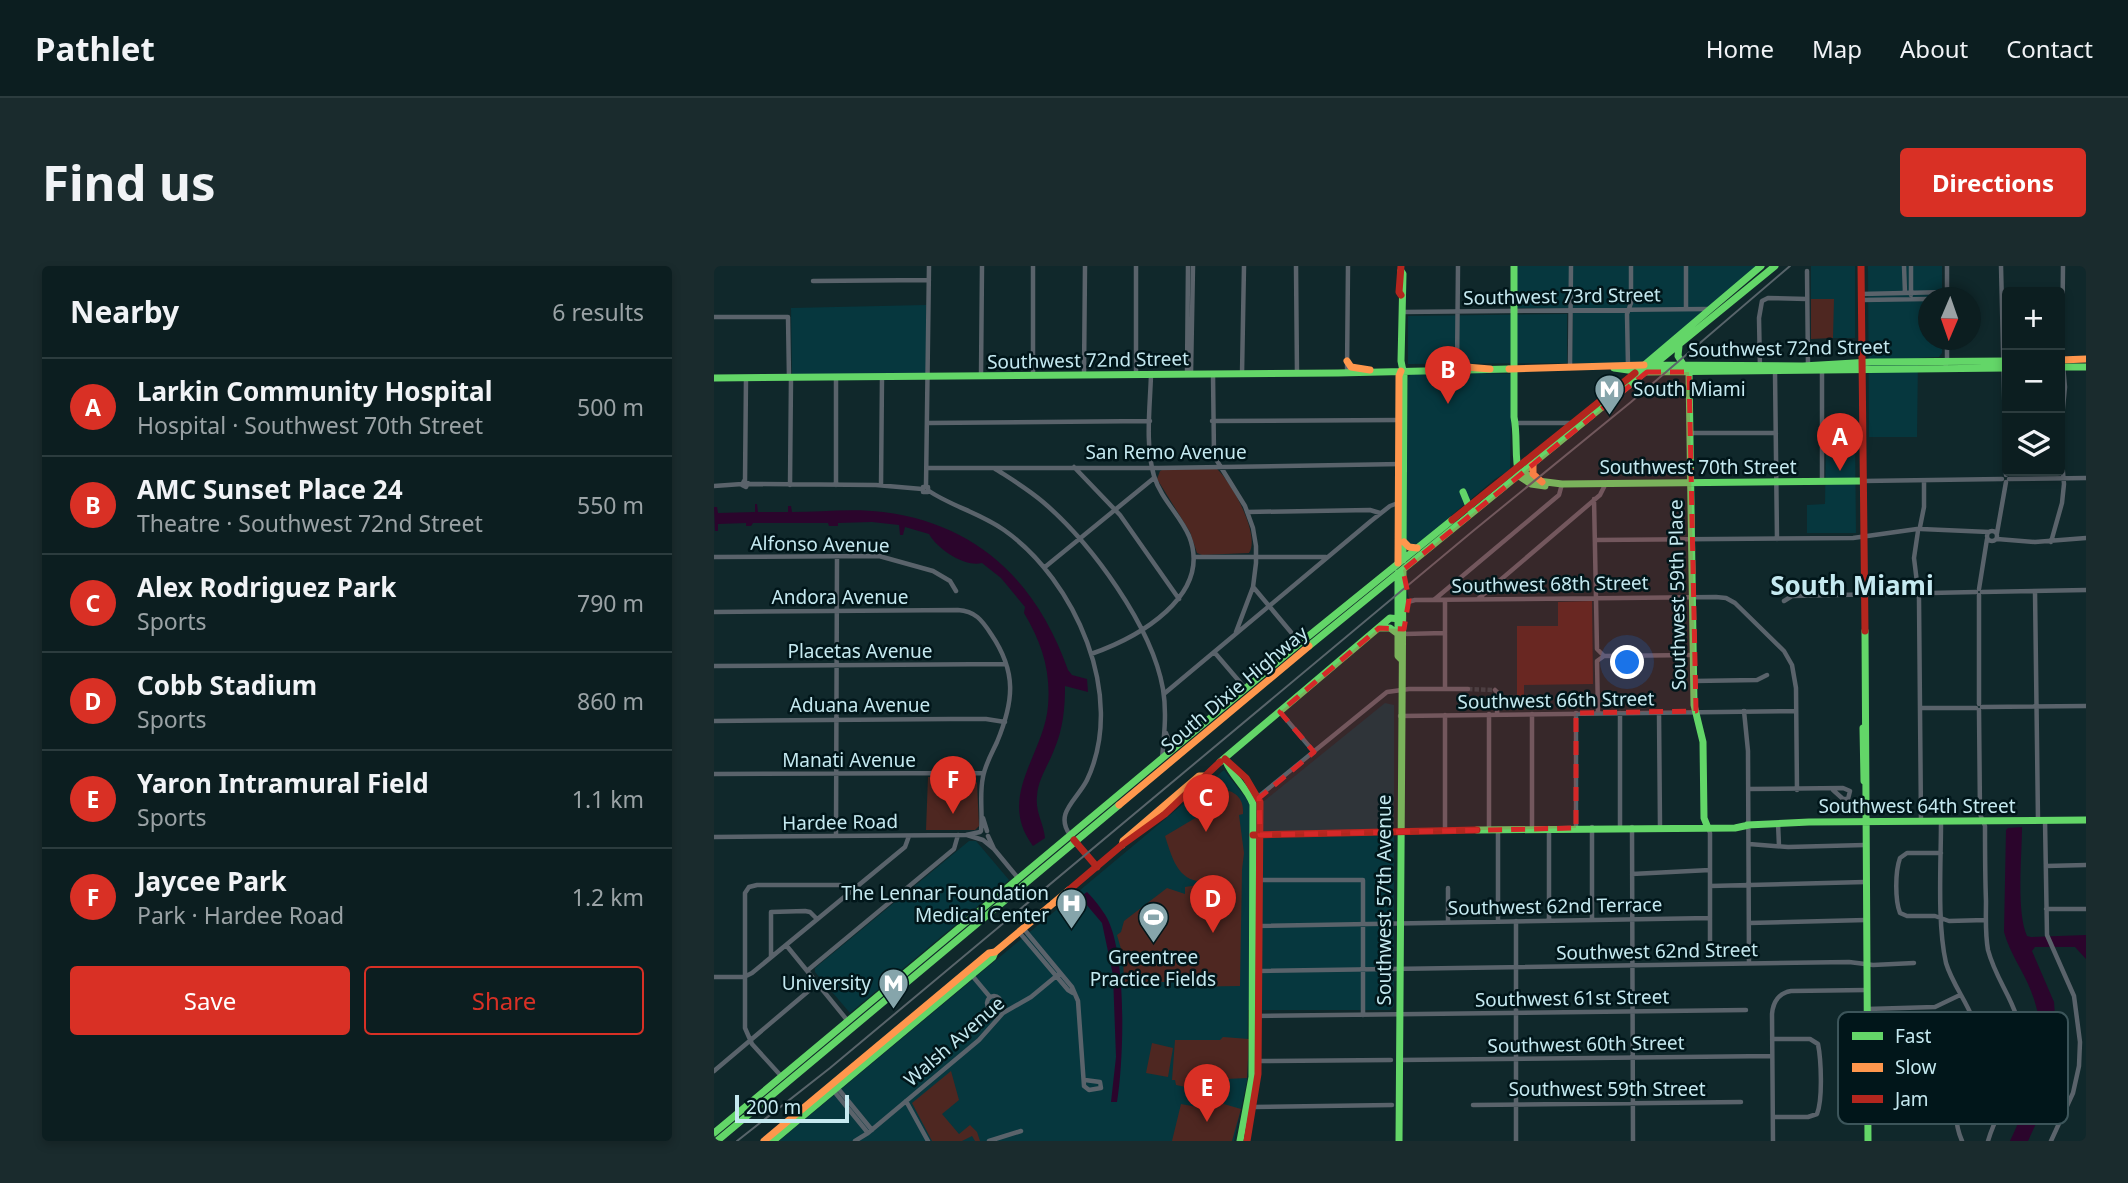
<!DOCTYPE html>
<meta charset="utf-8">
<style>
body{margin:0;font-family:"Noto Sans",sans-serif;background:#1a2b2d;color:#f1f3f6}
.controls{position:absolute;right:21px;top:21px;display:grid;overflow:hidden;border-radius:7px;box-shadow:0 4px 10px #0003}
.controls button{width:63px;height:63px;display:grid;place-items:center;padding:0;border:0;border-bottom:2px solid #2c3c3e;background:#0c1e20;color:#f1f3f6;font:35px sans-serif}
.compass{position:absolute;left:1204px;top:21px;width:63px;height:63px;border-radius:50%;background:#0c1e20;box-shadow:0 4px 10px #0003;rotate:182deg}
.scale{position:absolute;left:21px;bottom:18px;width:114px;box-sizing:border-box;padding-left:7px;border:4px solid #c5e9f0;border-top:0;font-size:19px;line-height:24px;white-space:nowrap;color:#c5e9f0;-webkit-text-stroke:5px #01161a;paint-order:stroke}
.you{position:absolute;left:914px;top:397px;width:24px;height:24px;margin:-18px;border:5px solid #fff;border-radius:50%;background:#1a73e8;box-shadow:0 0 0 10px #1a73e833}
.badge{display:grid;place-items:center;width:46px;height:46px;border-radius:50%;background:#d93025;color:#fff;font-size:23px;font-weight:700}
.pin{position:absolute;translate:-50% -58px;filter:drop-shadow(0 2px 4px #0008)}
.pin::after{content:'';position:absolute;top:37px;width:24px;height:21px;background:inherit;clip-path:polygon(0 0,100% 0,50% 100%)}
.list{margin:0;padding:0;list-style:none}
h2{display:flex;justify-content:space-between;align-items:center;height:91px;margin:0;padding:0 28px;font-size:30px}
h2 small{font-size:23px;font-weight:400;color:#9aa2a5}
.list li{display:grid;grid-template-columns:46px 1fr auto;gap:21px;align-items:center;box-sizing:border-box;height:98px;padding:0 28px;border-top:2px solid #2c3c3e}
.list b{display:block;font-size:26px;white-space:nowrap}
.list p{margin:0;font-size:23px;white-space:nowrap;color:#9aa2a5}
.list em{font-size:23px;font-style:normal;color:#9aa2a5}
.actions{display:flex;gap:14px;padding:21px 28px}
.actions a{flex:1;padding:16px 0;border:2px solid #d93025;border-radius:7px;text-align:center;font-size:24px;color:#d93025}
.actions .main{background:#d93025;color:#fff}
.icon{flex:none;width:38px;height:38px;fill:none;stroke:currentColor;stroke-width:2;stroke-linecap:round;stroke-linejoin:round}
.map{position:relative;flex:none;width:1372px;height:875px;overflow:hidden;border-radius:7px}
header{display:flex;align-items:center;gap:42px;box-sizing:border-box;height:98px;padding:0 35px;background:#0c1e20;border-bottom:2px solid #2c3c3e}
header strong{font-size:33px}
nav{display:flex;gap:38px;margin-inline-start:auto;font-size:24px}
.intro{display:flex;align-items:center;justify-content:space-between;box-sizing:border-box;height:168px;padding:0 42px}
h1{margin:0;font-size:49px}
.button{padding:18px 32px;border-radius:7px;background:#d93025;color:#fff;font-size:24px;font-weight:700}
main{display:flex;gap:42px;padding:0 42px}
aside{flex:1;background:#0c1e20;border-radius:7px;box-shadow:0 4px 10px #0003}
.map>svg:first-child{display:block}
</style>
<header>
<strong>Pathlet</strong>
<nav><a>Home</a><a>Map</a><a>About</a><a>Contact</a></nav>
</header>
<div class="intro"><h1>Find us</h1><a class="button">Directions</a></div>
<main>
<aside>
<h2>Nearby<small>6 results</small></h2>
<ul class="list">
<li><span class="badge">A</span><div><b>Larkin Community Hospital</b><p>Hospital · Southwest 70th Street</p></div><em>500 m</em></li>
<li><span class="badge">B</span><div><b>AMC Sunset Place 24</b><p>Theatre · Southwest 72nd Street</p></div><em>550 m</em></li>
<li><span class="badge">C</span><div><b>Alex Rodriguez Park</b><p>Sports</p></div><em>790 m</em></li>
<li><span class="badge">D</span><div><b>Cobb Stadium</b><p>Sports</p></div><em>860 m</em></li>
<li><span class="badge">E</span><div><b>Yaron Intramural Field</b><p>Sports</p></div><em>1.1 km</em></li>
<li><span class="badge">F</span><div><b>Jaycee Park</b><p>Park · Hardee Road</p></div><em>1.2 km</em></li>
</ul>
<div class="actions"><a class="main">Save</a><a>Share</a></div>
</aside>
<div class="map">
<svg width="1372" height="875" viewBox="0 0 1372 875">
<rect width="100%" height="100%" fill="#10282b"/>
<path fill="#06373e" d="M803,0H1043L927,98L858,97L859,42H803Z
M1097,0H1141V72H1119V33H1097Z
M1154,0H1228V31L1214,32V74H1228V87L1225,91L1204,92L1203,171H1155Z
M212,39V107L78,109L77,42Z
M853,48V97L694,98V50Z
M736,106L798,108L796,204L781,213L700,281L692,275L694,112L697,108Z
M1141,170L1142,267H1093V239L1111,238L1112,171Z
M671,437L680,439V740L676,744H534L533,815L520,875H65L510,504L535,536L550,535Z
M255,575H262L295,614L136,747L101,706V702Z"/>
<path fill="#4e2721" d="M1097,33H1120L1119,72L1097,73Z
M502,202C517,215 547,269 535,287L488,289L483,287L476,266L443,213L446,205L450,203Z
M878,335L879,418L810,419V443H803V360H844V336Z
M214,511H258L263,517L265,560L261,564H212Z
M507,522C521,526 530,531 529,548L525,549L530,587L528,604L526,720L463,721L462,716H410L409,690L403,669L407,666L410,655L453,622L471,628V621L484,619L483,615C462,611 457,588 451,570L483,551L477,541L492,533L490,527Z
M509,771L535,773L533,812L512,813L510,829L462,819L461,814H458L461,774H506Z
M438,777L459,782L454,811L432,807Z
M237,805L245,834L228,848L245,868L256,859L263,866L266,875H261L258,870L248,875H218L198,837Z
M496,834L527,843L518,875H458L467,838L494,843Z"/>
<path fill="#2b052c" d="M41,238H43L44,246H74V240H77L78,246C107,246 139,242 169,246C264,258 323,316 354,404L358,409L373,413L374,426L351,420C351,443 349,463 340,484C334,500 324,513 323,530C321,546 330,558 331,572L319,580C282,531 330,489 334,440C337,405 328,377 310,347L311,341L287,312L268,297C252,302 223,283 215,268L191,261L189,269H186L185,259L158,256L124,257V260H115L114,257H39L37,260H32V257L4,258V265H1L0,241H3L4,247L41,246Z
M1308,561C1308,590 1302,645 1313,670L1317,671L1372,669V693L1361,681H1321L1318,685L1340,736L1344,791L1338,822L1314,875H1296C1320,823 1339,781 1317,725C1309,704 1296,688 1290,666L1292,564L1294,562Z
M373,626C380,633 388,643 393,652C413,690 410,793 403,836H397L402,791L399,709L388,657L366,631Z"/>
<g fill="none" stroke-linecap="round" stroke-linejoin="round">
<path stroke="#2b4549" stroke-width="4.5" stroke-dasharray="4.5 2" stroke-linecap="butt" d="M754,423L781,424"/>
<path stroke="#5a636b" stroke-width="4.5" d="M582,0L583,108
M972,0V43
M1190,0L1191,27
M1197,0V29
M1287,0L1292,209
M1093,5L1094,101
M99,15L215,14
M1147,28L1233,26
M1233,32V0
M1147,34L1214,33
M688,46L994,43
M0,51H74L75,112
M914,100L913,48L917,37V0
M856,102L857,0
M743,103L744,0
M1046,103L1045,52L1048,35L1054,32L1093,33
M1231,103L1233,94V74
M1108,105V216
M1061,106L1063,273
M633,107L634,0
M473,108L474,0
M477,108L479,0
M499,108L500,190L531,240L539,262L542,280V297L539,321L522,366
M528,108L530,0
M370,109L371,0
M422,109V0
M267,110L268,0
M319,110V0
M498,155L686,154
M214,157L436,155
M801,157H857
M976,167H1062
M360,201L406,249L465,333
M213,202H444L688,198
M280,202C297,213 314,223 329,236C377,277 438,360 449,423C453,447 450,470 448,493
M1295,213L1372,212
M30,215L34,217L32,221L28,219Z
M31,215L32,112
M1149,215L1288,213
M34,218L162,219L208,223
M76,219L77,112
M122,219V111
M167,219L168,111
M0,220L28,218
M212,220L215,0
M209,221H214V226H209Z
M215,225C237,240 266,247 290,264C361,314 413,430 373,514C363,534 340,547 356,569
M880,233L883,383L890,390
M533,246L656,244L666,247
M1206,261L1210,241V215
M1207,263L1275,266
M1273 270a5 5 0 1 1 10 0a5 5 0 1 1-10 0Z
M1204,265L1200,292L1205,333L1207,555
M1283,267L1292,216
M1283,273L1321,276L1372,272
M881,274L1139,272L1203,263
M1337,276L1348,237L1350,218L1346,172L1351,121L1348,88L1349,0
M0,291L165,290L219,305L236,315L242,325
M480,291H612
M331,301L440,212
M540,322L586,377
M1265,323L1273,273
M1321,325L1324,554
M1268,326L1372,324
M1265,329V438
M721,333L845,229L848,218
M764,333L886,229L892,217
M1070,335L1078,330L1262,326
M690,341L694,336L701,334L1002,331L1012,332L1021,337L1070,385L1078,399L1082,422L1083,524
M0,346L244,344C261,345 268,354 277,368C303,406 300,435 283,476C278,487 271,499 269,511C265,529 269,547 267,565
M690,368L731,367
M501,387L531,422
M377,388C423,372 499,330 475,270C466,249 447,233 440,210C431,179 436,141 437,109
M890,390L979,389
M0,400L292,398
M980,415L1043,414L1053,409
M731,423V334
M781,424L784,427L783,448
M451,427L657,255L676,240L684,237
M1268,441L1372,440
M1206,442H1262
M1265,444L1266,548L1271,560C1271,585 1271,610 1272,635C1272,651 1271,668 1274,684C1284,722 1309,740 1307,785C1305,818 1283,843 1274,875
M1030,445L1034,485L1035,697
M566,446L600,486
M945,446L946,561
M884,447L883,395L890,390
M731,449V564
M686,450L1082,445
M0,455L237,453H272L291,456
M452,467L456,477L463,480
M0,508L270,507
M1034,523L1129,522L1136,525L1134,533H1129L1119,524
M539,535L673,426L695,423H754
M269,552L273,565
M1331,554L1333,669L1360,730L1366,776L1365,800L1359,827L1337,875
M1227,556C1227,597 1223,658 1232,697C1240,724 1264,748 1264,777C1264,816 1229,830 1248,875
M1064,557L1065,580
M906,561V447
M918,561L919,875
M818,562V448
M835,562V654
M862,562V447
M994,562L996,567V675
M775,563V448
M253,569L269,574L280,583
M122,570L123,290
M274,570L280,583L304,612
M0,571L252,569L266,566
M1035,578L1074,581L1151,579
M1227,587H1193L1186,592C1181,606 1181,634 1186,647L1193,650H1221L1235,655L1272,654
M1332,600L1372,599
M918,608L996,604
M544,614H649V749
M996,620L1151,616
M1332,643H1372
M878,654V561
M784,655V563
M802,655V875
M734,656V622
M1035,657L1152,654
M539,660L996,652
M309,662L358,721L364,735L370,820L375,824L387,822L386,816L371,814
M305,666L354,724L359,727
M72,679L133,754
M57,690V646L91,645L96,646L103,653
M94,704L240,583L244,569
M543,705L1135,696L1159,699L1200,697
M256,707L276,731
M0,711H30L38,707L191,581L195,570
M273 737a7 7 0 1 1 14 0a7 7 0 1 1-14 0Z
M1153,743L1221,741L1246,729
M539,750L1032,744
M1058,773H1096L1104,778C1107,793 1109,833 1103,848L1094,851H1059
M1153,789H1262
M685,794L1058,790
M542,795L677,794
M0,805L104,717
M68,811L38,778L31,762V627L35,621L43,619H126L136,625
M122,820L158,864
M119,824L154,867
M192,835L214,875
M759,839L1027,836
M538,841L678,839
M1153,842L1242,843
M141,875L154,867L265,774L289,747L317,731L346,707
M275,875L307,865
M1059,875L1058,748C1059,736 1065,727 1077,725L1153,724"/>
<path stroke="#63d668" stroke-width="7" d="M800,0V151C804,171 800,190 805,210L817,218L831,220
M687,5L689,8L687,95L690,110L689,294
M965,80L964,90L970,100
M940,99L1089,100L1157,96L1293,95
M1346,101H1372
M900,102L921,105
M931,106L1293,102
M975,106L980,439L989,476L990,552L994,562
M921,107L1047,0
M0,112L624,107L795,103
M808,206L824,215L848,218L1149,215
M749,226L756,243
M684,307V390L687,393
M665,362H676L684,368
M1151,365L1154,875
M595,380L1061,0
M1149,462L1150,515
M511,493C517,510 533,521 539,538L538,811L526,875
M506,496L676,352L686,353L687,359
M1033,559L1095,556L1372,554
M763,564L1021,562L1035,559
M0,867L586,377L738,254
M3,875L405,539
M59,875L279,691L281,686
M685,875L689,304"/>
<path stroke="#ff974d" stroke-width="7" d="M1346,94L1372,93
M633,95L637,101L656,104
M749,103L752,101L776,103
M795,103L930,99
M819,199V208L828,216
M690,276L695,281L703,282
M684,297L685,110L687,105
M405,539L595,380
M408,579L409,575L485,510H490
M50,875L275,687L281,686L355,624"/>
<path stroke="#b3261e" stroke-width="7" d="M687,0L685,26L687,29
M1147,0L1151,365
M738,254L921,107
M511,493L532,512L546,536L544,808L533,875
M539,569L763,564
M360,574L383,601
M355,624L408,579L451,548L506,496"/>
<path stroke="#58646a" stroke-width="2" d="M23,875L116,802L759,265L917,136L1076,0"/>
</g>
<path fill="#d62828" fill-opacity="0.2" stroke="#d62828" stroke-width="5" stroke-dasharray="14 9" stroke-linejoin="round" d="M933,106H975L982,445L862,447V562L546,569L545,532L600,486L566,446L665,362L690,363L695,333L689,304Z"/>
<defs>
<symbol id="metro-pin" viewBox="-11 -11 22 30"><path d="M0 17L-7.5 6A9.5 9.5 0 1 1 7.5 6Z" fill="#86a5ab" stroke="#01161a"/><path d="M-5.5 5V-5H-3L0 0L3-5H5.5V5H3V-.5L0 4L-3-.5V5Z" fill="#fff"/></symbol>
<symbol id="hospital-pin" viewBox="-11 -11 22 30"><path d="M0 17L-7.5 6A9.5 9.5 0 1 1 7.5 6Z" fill="#86a5ab" stroke="#01161a"/><path d="M-5-5h3v3.5h4V-5h3V5h-3V1.5h-4V5h-3Z" fill="#fff"/></symbol>
<symbol id="stadium-pin" viewBox="-11 -11 22 30"><path d="M0 17L-7.5 6A9.5 9.5 0 1 1 7.5 6Z" fill="#86a5ab" stroke="#01161a"/><path d="M0-5a6.5 5 0 1 0 0 10a6.5 5 0 1 0 0-10ZM-3.5-1.8h7v3.6h-7Z" fill="#fff"/></symbol>
</defs>
<g fill-rule="evenodd">
<use href="#metro-pin" x="878" y="106" width="35" height="47"/>
<use href="#hospital-pin" x="340" y="620" width="35" height="47"/>
<use href="#stadium-pin" x="422" y="634" width="35" height="47"/>
<use href="#metro-pin" x="162" y="700" width="35" height="47"/>
</g>
<g text-anchor="middle" stroke-width="5" stroke-linejoin="round" paint-order="stroke">
<g font-size="19" fill="#c5e9f0" stroke="#01161a">
<text transform="translate(848 30) rotate(-1)" y="7">Southwest 73rd Street</text>
<text transform="translate(1075 82) rotate(-1)" y="7">Southwest 72nd Street</text>
<text transform="translate(374 94) rotate(-1)" y="7">Southwest 72nd Street</text>
<text x="452" y="193">San Remo Avenue</text>
<text x="984" y="208">Southwest 70th Street</text>
<text transform="translate(106 278) rotate(1)" y="7">Alfonso Avenue</text>
<text transform="translate(836 318) rotate(-1)" y="7">Southwest 68th Street</text>
<text transform="translate(963 329) rotate(-91)" y="7">Southwest 59th Place</text>
<text x="126" y="338">Andora Avenue</text>
<text x="146" y="392">Placetas Avenue</text>
<text transform="translate(520 423) rotate(-40)" y="7">South Dixie Highway</text>
<text transform="translate(842 434) rotate(-1)" y="7">Southwest 66th Street</text>
<text x="146" y="446">Aduana Avenue</text>
<text x="135" y="501">Manati Avenue</text>
<text x="1203" y="547">Southwest 64th Street</text>
<text transform="translate(126 556) rotate(-1)" y="7">Hardee Road</text>
<text transform="translate(670 634) rotate(-90)" y="7">Southwest 57th Avenue</text>
<text transform="translate(841 640) rotate(-1)" y="7">Southwest 62nd Terrace</text>
<text transform="translate(943 685) rotate(-1)" y="7">Southwest 62nd Street</text>
<text transform="translate(858 732) rotate(-1)" y="7">Southwest 61st Street</text>
<text transform="translate(240 775) rotate(-41)" y="7">Walsh Avenue</text>
<text transform="translate(872 778) rotate(-1)" y="7">Southwest 60th Street</text>
<text x="893" y="830">Southwest 59th Street</text>
</g>
<g font-size="19" fill="#c5e9f0" stroke="#01161a" text-anchor="end">
<text x="919" y="130" text-anchor="start">South Miami</text>
<text x="335" y="634">The Lennar Foundation<tspan x="335" dy="22">Medical Center</tspan></text>
<text x="439" y="698" text-anchor="middle">Greentree<tspan x="439" dy="22">Practice Fields</tspan></text>
<text x="157" y="724">University</text>
</g>
<g font-size="26" font-weight="bold" fill="#c5e9f0" stroke="#01161a">
<text x="1138" y="329">South Miami</text>
</g>
</g>
<rect x="1124" y="746" width="230" height="112" rx="10" fill="#01161a" stroke="#3c555a" stroke-width="2"/>
<rect x="1138" y="766" width="31" height="8" fill="#63d668"/>
<rect x="1138" y="797" width="31" height="9" fill="#ff974d"/>
<rect x="1138" y="829" width="31" height="8" fill="#b3261e"/>
<g font-size="19" fill="#c5e9f0">
<text x="1181" y="777">Fast</text>
<text x="1181" y="808">Slow</text>
<text x="1181" y="840">Jam</text>
</g>
</svg>
<div class="controls">
<button>+</button>
<button>−</button>
<button><svg class="icon" aria-label="layers" viewBox="0 0 24 24"><path d="M12 4l9 5-9 5-9-5zM3 14l9 5 9-5"/></svg></button>
</div>
<svg class="compass" viewBox="-18 -18 36 36"><path d="M0-13l5 13h-10z" fill="#e53935"/><path d="M0 13l5-13h-10z" fill="#9aa2a5"/></svg>
<div class="scale">200 m</div>
<div class="you"></div>
<div class="pin badge" style="left:1126px;top:205px">A</div>
<div class="pin badge" style="left:734px;top:138px">B</div>
<div class="pin badge" style="left:492px;top:566px">C</div>
<div class="pin badge" style="left:499px;top:667px">D</div>
<div class="pin badge" style="left:493px;top:856px">E</div>
<div class="pin badge" style="left:239px;top:548px">F</div>
</div>
</main>
